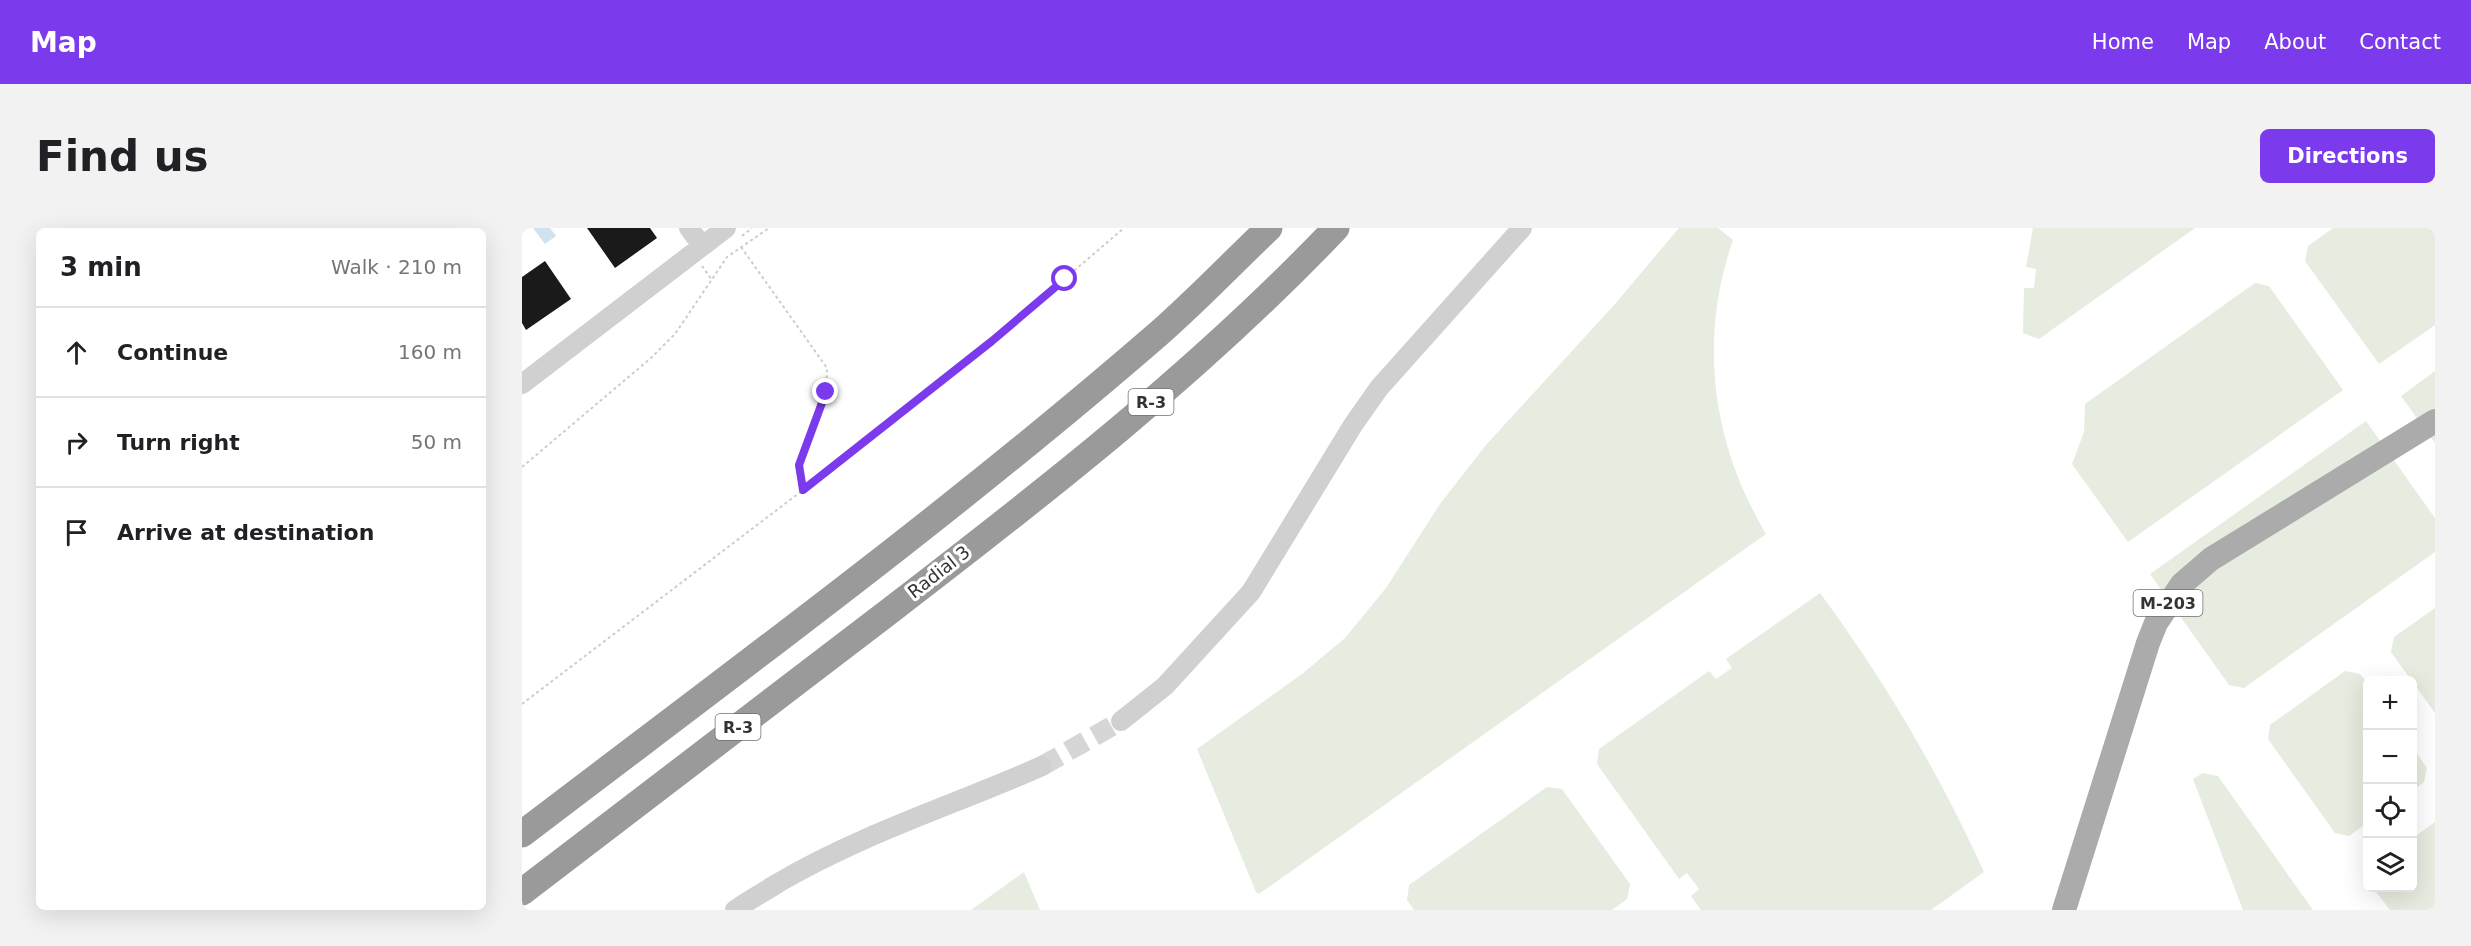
<!DOCTYPE html>
<meta charset="utf-8">
<style>
body{margin:0;font-family:"DejaVu Sans",sans-serif;background:#f2f2f2;color:#202124}
.controls{position:absolute;right:18px;bottom:18px;display:grid;overflow:hidden;border-radius:9px;box-shadow:0 6px 24px #0002}
.controls button{width:54px;height:54px;display:grid;place-items:center;padding:0;border:0;border-bottom:2px solid #e0e0e0;background:#fff;color:#202124;font:30px sans-serif}
.stop{position:absolute;width:18px;height:18px;margin:-14px;border:4px solid #7c3aed;border-radius:50%;background:#fff}
.stop.end{background:#7c3aed;border-color:#fff;box-shadow:0 2px 6px #0008}
.list{margin:0;padding:0;list-style:none}
h2{display:flex;justify-content:space-between;align-items:center;height:78px;margin:0;padding:0 24px;font-size:26px}
h2 small{font-size:20px;font-weight:400;color:#757577}
.list li{display:grid;grid-template-columns:39px 1fr auto;gap:18px;align-items:center;box-sizing:border-box;height:90px;padding:0 24px;border-top:2px solid #e0e0e0}
.list b{display:block;font-size:22px;white-space:nowrap}
.list em{font-size:20px;font-style:normal;color:#757577}
.icon{flex:none;width:33px;height:33px;fill:none;stroke:currentColor;stroke-width:2;stroke-linecap:round;stroke-linejoin:round}
.map{position:relative;flex:none;width:1913px;height:682px;overflow:hidden;border-radius:9px}
header{display:flex;align-items:center;gap:36px;box-sizing:border-box;height:84px;padding:0 30px;background:#7c3aed;color:#fff}
header strong{font-size:28px}
nav{display:flex;gap:33px;margin-inline-start:auto;font-size:21px}
.intro{display:flex;align-items:center;justify-content:space-between;box-sizing:border-box;height:144px;padding:0 36px}
h1{margin:0;font-size:42px}
.button{padding:15px 27px;border-radius:9px;background:#7c3aed;color:#fff;font-size:21px;font-weight:700}
main{display:flex;gap:36px;padding:0 36px}
aside{flex:1;background:#fff;border-radius:9px;box-shadow:0 6px 24px #0002}
.map>svg:first-child{display:block}
</style>
<header>
<strong>Map</strong>
<nav><a>Home</a><a>Map</a><a>About</a><a>Contact</a></nav>
</header>
<div class="intro"><h1>Find us</h1><a class="button">Directions</a></div>
<main>
<aside>
<h2>3 min<small>Walk · 210 m</small></h2>
<ul class="list">
<li><svg class="icon" aria-label="ahead" viewBox="0 0 24 24"><path d="M12 20V5M6 11l6-6 6 6"/></svg><div><b>Continue</b></div><em>160 m</em></li>
<li><svg class="icon" aria-label="right" viewBox="0 0 24 24"><path d="M7 20v-9h11M14 6l5 5-5 5"/></svg><div><b>Turn right</b></div><em>50 m</em></li>
<li><svg class="icon" aria-label="arrive" viewBox="0 0 24 24"><path d="M6 21V4h12l-3 4 3 4H6"/></svg><div><b>Arrive at destination</b></div></li>
</ul>
</aside>
<div class="map">
<svg width="1913" height="682" viewBox="0 0 1913 682">
<rect width="100%" height="100%" fill="#fff"/>
<path fill="#e6ecdf" d="M1157,0H1196L1211,12C1176,112 1190,215 1244,306L737,666L734,664L675,521L780,446L823,410L864,360L918,276L964,217L1093,76Z
M1511,0H1673L1517,111L1501,105L1502,60H1512L1514,41L1504,39Z
M1811,0H1913V97L1857,136L1783,33L1786,18Z
M1733,55L1747,58L1821,162L1606,314L1550,236L1562,204L1563,176Z
M1913,143V215L1879,168Z
M1844,193L1913,290V324L1722,460L1707,457L1628,346Z
M1298,365C1363,453 1417,545 1462,644L1409,682H1179L1169,668L1177,661L1165,645L1157,651L1075,536L1077,521L1187,443L1194,451L1210,440L1204,431Z
M1913,380V485L1869,424L1872,409Z
M1823,443L1838,446L1846,456L1845,595L1827,608L1813,605L1746,511L1748,497Z
M1891,520L1905,540L1902,554L1891,562Z
M1681,545L1696,548L1791,682H1721L1671,551Z
M1025,559L1040,561L1108,656L1105,671L1090,682H892L885,672L887,657Z
M1913,594V682H1868L1851,660H1890L1891,610Z
M502,644L518,682H449Z"/>
<path fill="#cfe2ee" d="M11,0H28L34,8L23,16Z"/>
<path fill="#1a1a1a" d="M65,0H128L135,10L93,40Z
M23,33L49,71L4,102L0,95V49Z"/>
<g fill="none" stroke-linecap="round" stroke-linejoin="round">
<path stroke="#d6d6d6" stroke-width="20" stroke-dasharray="20 10" stroke-linecap="butt" d="M520,538L599,493"/>
<path stroke="#cdcdcd" stroke-width="2" stroke-dasharray="3 3" stroke-linecap="butt" d="M220,8L230,0
M219,19L305,140L304,164L277,237L281,262
M180,38L190,52
M0,239L129,130L153,106L205,29L247,0
M0,476L281,262L470,113L602,0"/>
<path stroke="#d0d0d0" stroke-width="20" d="M167,0L180,18
M0,156L204,0
M599,493L643,458L729,364L831,197L857,160L1000,0
M213,682C227,672 242,664 256,655C339,606 432,577 520,538"/>
<path stroke="#ababab" stroke-width="24" d="M1542,682L1626,415L1634,395L1660,356L1689,331L1913,193"/>
<path stroke="#9a9a9a" stroke-width="27" d="M0,606C214,443 432,283 635,107C674,73 710,35 747,0
M0,664C123,570 246,476 369,382C524,263 679,142 814,0"/>
</g>
<g fill="none" stroke-linecap="round" stroke-linejoin="round">
<path stroke="#7c3aed" stroke-width="8" d="M304,164L277,237L281,262L470,113L543,51"/>
</g>
<g text-anchor="middle" stroke-width="6" stroke-linejoin="round" paint-order="stroke">
<g fill="#fff" stroke="#707070" stroke-width="1.5">
<rect x="606.5" y="161" width="45" height="26" rx="4.5"/>
<rect x="1611.5" y="362" width="69" height="26" rx="4.5"/>
<rect x="193.5" y="486" width="45" height="26" rx="4.5"/>
</g>
<g font-size="16" font-weight="bold" fill="#333">
<text x="629" y="180">R-3</text>
<text x="1646" y="381">M-203</text>
<text x="216" y="505">R-3</text>
</g>
<g font-size="18" fill="#333" stroke="#fff">
<text transform="translate(417 344) rotate(-38)" y="6">Radial 3</text>
</g>
</g>
</svg>
<div class="controls">
<button>+</button>
<button>−</button>
<button><svg class="icon" aria-label="locate" viewBox="0 0 24 24"><circle cx="12" cy="12" r="6"/><path d="M12 2v4M12 18v4M2 12h4M18 12h4"/></svg></button>
<button><svg class="icon" aria-label="layers" viewBox="0 0 24 24"><path d="M12 4l9 5-9 5-9-5zM3 14l9 5 9-5"/></svg></button>
</div>
<div class="stop" style="left:543px;top:51px"></div>
<div class="stop end" style="left:304px;top:164px"></div>
</div>
</main>
